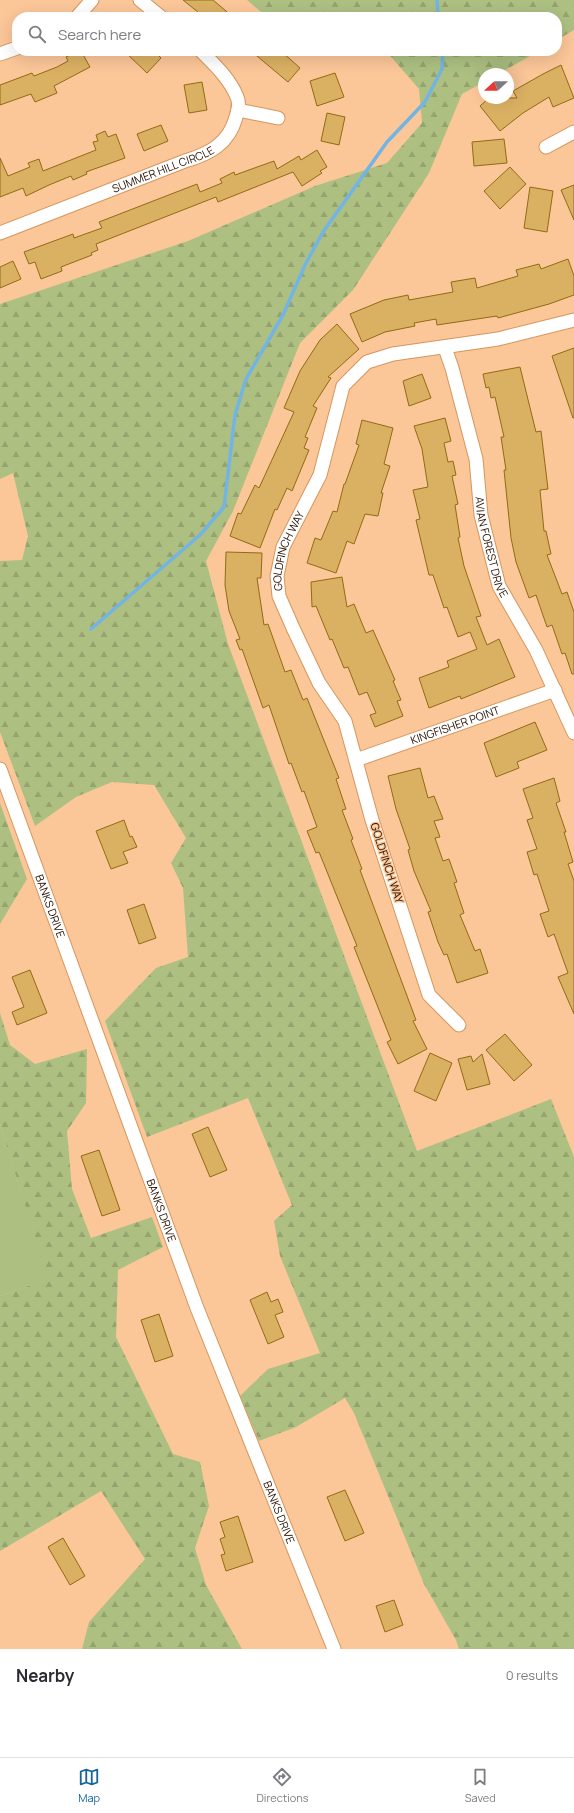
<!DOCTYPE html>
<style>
body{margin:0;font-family:Manrope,sans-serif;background:#f7f7f7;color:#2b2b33}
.compass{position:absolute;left:478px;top:68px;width:36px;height:36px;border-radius:50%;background:#fff;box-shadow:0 4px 16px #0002;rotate:249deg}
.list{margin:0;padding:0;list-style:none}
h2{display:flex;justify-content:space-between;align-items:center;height:52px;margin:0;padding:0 16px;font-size:17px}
h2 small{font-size:13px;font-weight:400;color:#7c7c81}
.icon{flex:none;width:22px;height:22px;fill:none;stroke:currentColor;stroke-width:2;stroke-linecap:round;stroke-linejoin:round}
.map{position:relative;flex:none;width:574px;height:1649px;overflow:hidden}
.search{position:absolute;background:#fff;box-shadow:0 4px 16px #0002;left:12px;right:12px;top:12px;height:44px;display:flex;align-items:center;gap:10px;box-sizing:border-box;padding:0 14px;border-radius:16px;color:#7c7c81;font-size:15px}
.sheet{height:108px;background:#fff}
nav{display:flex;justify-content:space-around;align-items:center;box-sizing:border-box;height:56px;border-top:1px solid #e1e1e2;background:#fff;font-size:11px;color:#7c7c81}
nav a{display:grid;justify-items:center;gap:2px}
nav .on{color:#156798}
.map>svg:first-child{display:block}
</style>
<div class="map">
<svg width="574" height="1649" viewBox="0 0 574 1649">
<defs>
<pattern id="forest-firs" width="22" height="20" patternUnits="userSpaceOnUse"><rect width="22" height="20" fill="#adc082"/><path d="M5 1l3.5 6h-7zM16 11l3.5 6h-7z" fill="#95a46e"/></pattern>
</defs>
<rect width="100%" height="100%" fill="#fbc698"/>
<path fill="url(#forest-firs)" d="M247,0H574V30L557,40V17H267Z
M386,51H539L498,74H484V82L462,94L429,173L353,290L300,343L233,511L206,561L228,644L417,1151L551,1099L574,1157V1649H459L456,1640L424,1584L354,1413L345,1398L296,1427L259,1441L240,1396L268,1369L320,1353L280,1256L274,1221L292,1205L248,1098L147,1137L105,1021L156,968L188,957L183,888L171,863L186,838L154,785L112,782L76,797L35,826L0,732V561L22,560L28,536L13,473L0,479V304L188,241L315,186L387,163L422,123L419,89Z
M0,803L27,879L0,924Z
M0,1013L10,1045L35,1064L87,1049L86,1103L67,1131L72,1189L91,1238L152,1217L163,1247L118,1270L116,1337L173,1454L200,1462L209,1506L195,1548L206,1585L242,1649H82L89,1622L145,1559L101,1491L0,1551V1296L47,1279L0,1124Z"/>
<path fill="#adc082" d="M0,1124L48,1279L0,1296Z"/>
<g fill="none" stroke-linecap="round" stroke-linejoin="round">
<path stroke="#72b4e4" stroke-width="3.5" d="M437,0L438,17
M91,629L200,535L224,507L235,415L246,379L283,315L305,265L323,232L387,142L425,102L442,69L443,51"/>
</g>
<path fill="#dab063" stroke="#926b14" d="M183,0H213L233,17H204Z
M78,51H81L90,67L54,86L57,93L35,102L31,94L0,105V85L32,73L34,76L57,67L68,61L66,57Z
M124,51H154L161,58L147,73Z
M251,51H281L300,68L288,82Z
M561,65L574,98L553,107L549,97L523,113L500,131L480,106L489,98H517L513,91L543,74Z
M335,73L344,97L317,106L310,81Z
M202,82L207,110L189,113L184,85Z
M327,113L345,117L339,145L321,141Z
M161,125L168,141L144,151L137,134Z
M105,131L108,137L116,134L125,158L86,172L87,174L73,180L71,176L49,185L26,196L23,188L0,197V158L8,176L30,167L28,163L39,159L43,171L96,150L93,142L98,141L96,135Z
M504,139L507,163L474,166L472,142Z
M317,150L327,167L320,171L322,173L302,186L293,172L218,202L216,197L96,244L98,250L91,253L92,255L61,267L62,271L41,279L35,262L29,264L24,252L73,234L74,238L102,228L99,222L197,184L200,192L222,183L220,179L234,172L235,175L274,161L277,169L299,156L301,160Z
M510,167L526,184L500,209L484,191Z
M574,185V220L561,190Z
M530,187L553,191L547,232L524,228Z
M568,259L574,276V295L549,304L498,318L497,316L437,325L436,319L414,323L415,326L385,332L362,342L350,314L384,300L408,295L409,300L453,292L451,282L475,278L477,288L518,276L516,270L539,264L541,269Z
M13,261L21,279L0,288V267Z
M337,324L359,349L328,377L331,378L313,406L317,408L305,437L308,438L304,448L309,450L292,491L287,488L277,510L275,509L260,548L230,536L238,513L241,514L255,485L259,488L294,412L284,408L300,371L320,340Z
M574,348V418H573L552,356Z
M520,367L536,432L541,431L548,489L540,490L544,531H546L551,554L547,555L562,594L567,592L574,612V674H572L565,653L562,654L552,625L547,627L536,595L529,598L516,562L511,538L504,470H506L501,437H504L495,397L491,398L489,387L486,388L483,374Z
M422,374L431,398L409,406L403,381Z
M445,418L451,441L444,443L448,462L453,461L456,475L452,476L458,504L455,505L460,537L458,538L464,566L481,616L476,617L487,645L499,639L515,677L461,699L460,696L429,708L419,678L449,667L447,661L477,649L470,632L458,637L447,607L444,608L433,575H429L416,520L420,519L413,490L428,487L422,449L414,426Z
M362,420L393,428L384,464L390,466L381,493H383L378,516L365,514L354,544L347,541L336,573L307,563L315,538L321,540L333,511L337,512L344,484H345L359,445L356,444Z
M226,552L262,553L261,578H257L264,625L268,624L285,672L291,670L303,700L307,698L339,778L336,779L346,809L342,810L353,839L351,840L362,869L360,870L416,1020L413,1021L427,1049L398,1064L387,1042L391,1040L354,947L357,946L319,852L316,853L307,831L317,827L304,791L302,792L291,763L289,764L269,705L263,708L242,649L240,650L236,640L240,639L229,611L225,585Z
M342,577L347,607L354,604L366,633L373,630L395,680L393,681L401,700L397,701L403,716L375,727L370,715L376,713L367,692L359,695L348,667L344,668L332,639L330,640L316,606L312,607L311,582Z
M535,722L547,750L517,762L519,768L496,777L484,743Z
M420,768L428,798L434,796L443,819L434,821L440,837L435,838L443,861L449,859L457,882L454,883L464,913L460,915L475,951L480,949L488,973L457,983L447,954L444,955L438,942L428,912L431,911L414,871L408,850L410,849L396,809L388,776Z
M554,778L560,801L556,803L566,832H564L573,862L568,864L574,881V1014L558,977L568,973L554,934L548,937L540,914L549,911L537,874L534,875L527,852L537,849L527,820L533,818L523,789Z
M124,820L130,837L132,836L137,847L123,852L128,863L111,869L96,831Z
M144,904L156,938L139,944L127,910Z
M30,970L47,1013L17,1025L12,1012L24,1007L12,977Z
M505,1034L532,1065L514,1081L486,1050Z
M430,1053L452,1063L436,1101L414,1091Z
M482,1054L490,1084L467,1090L458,1059L471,1056L473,1062Z
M208,1127L227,1170L210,1177L192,1134Z
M99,1150L120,1210L102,1216L81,1156Z
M267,1292L271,1302L278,1299L283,1312L275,1315L284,1337L268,1344L250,1300Z
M159,1314L173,1356L155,1362L141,1320Z
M345,1490L364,1533L345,1541L327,1497Z
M238,1516L253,1562L226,1571L221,1555L225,1554L220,1539L225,1537L220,1522Z
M63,1538L85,1576L70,1585L48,1547Z
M394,1600L403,1625L385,1632L376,1606Z"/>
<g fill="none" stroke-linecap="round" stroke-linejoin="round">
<defs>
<g id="minor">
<path d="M140,0L161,17"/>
<path d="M77,17L92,0"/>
<path d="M0,54L17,48"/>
<path d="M238,110L278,118"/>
<path d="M546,147L574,132"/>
<path id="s1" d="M0,233L185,161C209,154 229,144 236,117C238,110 240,104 237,97C230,79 214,64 201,51"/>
<path id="s2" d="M445,348L452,368L476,459L481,515L499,586L536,650L574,733"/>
<path id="s3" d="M356,760L555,690"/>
<path id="s4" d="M0,769L197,1308L334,1649"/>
<path id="s5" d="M459,1025L429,995L372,820L345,721L319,683L293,628L279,596L277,576L283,547L320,475L343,386L367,362L393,354L498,339L574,320"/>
</g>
</defs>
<use href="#minor" stroke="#d6965c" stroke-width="15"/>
<use href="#minor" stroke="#fff" stroke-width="13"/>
</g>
<g text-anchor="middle" stroke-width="3" stroke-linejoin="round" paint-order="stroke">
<g font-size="11" fill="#291100" stroke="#fbc698">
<text dy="4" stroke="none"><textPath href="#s1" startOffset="175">SUMMER HILL CIRCLE</textPath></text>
<text dy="4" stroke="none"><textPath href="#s2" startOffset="205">AVIAN FOREST DRIVE</textPath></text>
<text dy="4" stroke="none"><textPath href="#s5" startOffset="518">GOLDFINCH WAY</textPath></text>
<text dy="4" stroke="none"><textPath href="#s3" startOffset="105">KINGFISHER POINT</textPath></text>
<text transform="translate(387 863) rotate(72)" y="4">GOLDFINCH WAY</text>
<text dy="4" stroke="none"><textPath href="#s4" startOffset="146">BANKS DRIVE</textPath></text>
<text dy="4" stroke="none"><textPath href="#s4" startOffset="470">BANKS DRIVE</textPath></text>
<text dy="4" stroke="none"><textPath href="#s4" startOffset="794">BANKS DRIVE</textPath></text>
</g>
</g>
</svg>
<svg class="compass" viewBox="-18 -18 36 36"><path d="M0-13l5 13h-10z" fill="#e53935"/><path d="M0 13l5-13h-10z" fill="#7c7c81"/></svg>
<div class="search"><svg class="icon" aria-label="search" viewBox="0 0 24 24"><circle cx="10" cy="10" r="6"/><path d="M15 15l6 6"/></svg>Search here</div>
</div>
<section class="sheet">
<h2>Nearby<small>0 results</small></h2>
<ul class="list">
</ul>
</section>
<nav>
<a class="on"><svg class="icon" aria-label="map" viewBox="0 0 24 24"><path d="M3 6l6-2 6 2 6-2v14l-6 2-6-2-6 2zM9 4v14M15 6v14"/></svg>Map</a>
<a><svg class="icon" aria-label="directions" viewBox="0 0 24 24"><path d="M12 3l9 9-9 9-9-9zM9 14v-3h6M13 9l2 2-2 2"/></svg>Directions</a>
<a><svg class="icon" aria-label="saved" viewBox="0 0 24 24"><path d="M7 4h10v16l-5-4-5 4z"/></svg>Saved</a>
</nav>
